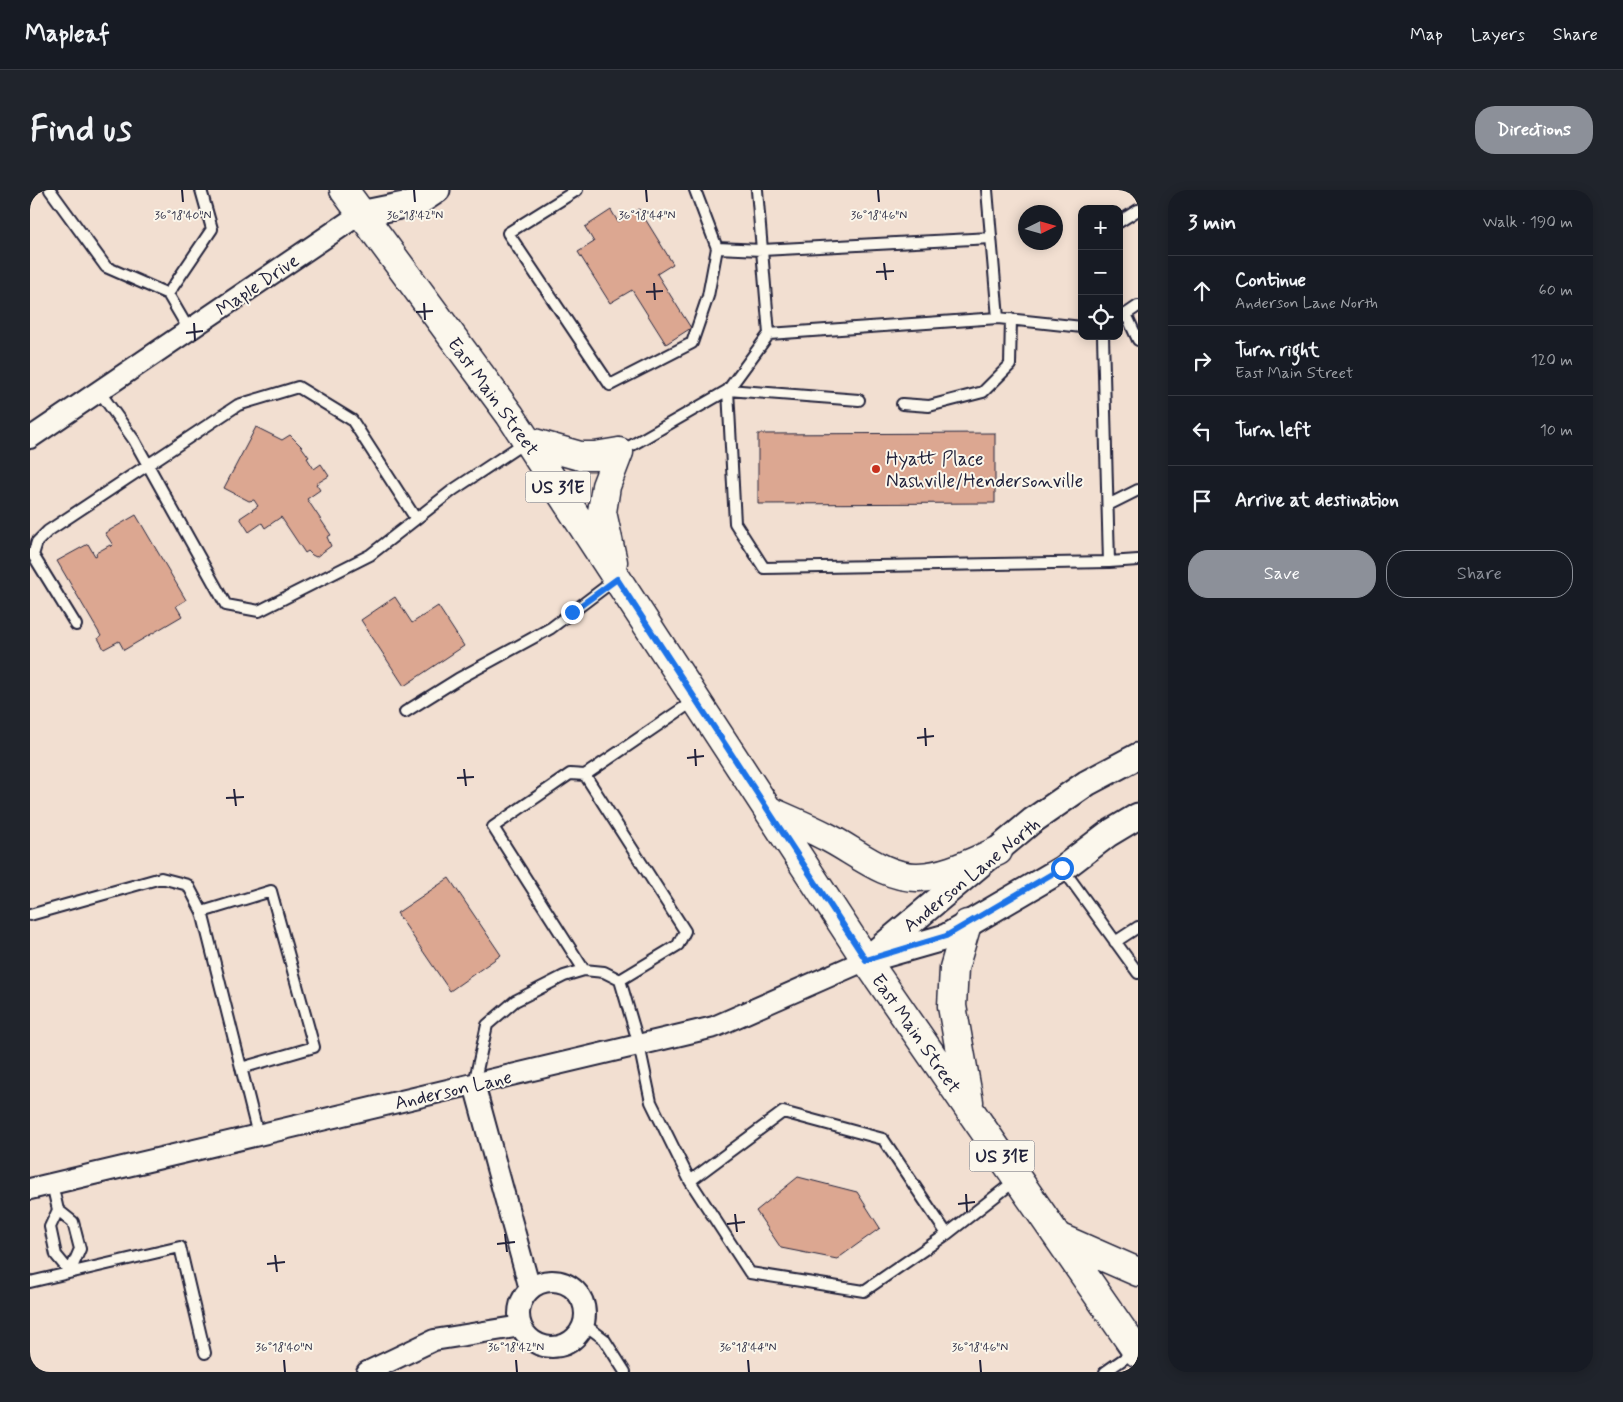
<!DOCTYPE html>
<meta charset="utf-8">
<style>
body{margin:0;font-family:Mynerve,sans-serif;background:#20242c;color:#f1f3f6}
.controls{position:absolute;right:15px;top:15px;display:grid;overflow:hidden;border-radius:10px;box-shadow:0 2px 12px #0003}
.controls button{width:45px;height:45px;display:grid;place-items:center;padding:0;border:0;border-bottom:1px solid #363941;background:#171b24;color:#f1f3f6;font:25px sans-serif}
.compass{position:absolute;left:988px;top:15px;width:45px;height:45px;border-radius:50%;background:#171b24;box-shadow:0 2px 12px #0003;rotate:85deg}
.stop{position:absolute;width:15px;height:15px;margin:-11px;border:4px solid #1a73e8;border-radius:50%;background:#fff}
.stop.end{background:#1a73e8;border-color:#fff;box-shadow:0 1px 5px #0008}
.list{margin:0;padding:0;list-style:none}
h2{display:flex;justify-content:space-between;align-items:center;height:65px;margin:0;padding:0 20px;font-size:21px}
h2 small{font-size:16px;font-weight:400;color:#9ea1a6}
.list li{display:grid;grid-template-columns:32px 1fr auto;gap:15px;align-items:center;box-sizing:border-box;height:70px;padding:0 20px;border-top:1px solid #363941}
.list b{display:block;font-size:19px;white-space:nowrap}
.list p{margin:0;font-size:16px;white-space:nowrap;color:#9ea1a6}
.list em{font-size:16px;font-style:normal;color:#9ea1a6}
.actions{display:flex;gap:10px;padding:15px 20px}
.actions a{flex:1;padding:11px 0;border:1px solid #8c9099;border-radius:20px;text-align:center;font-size:18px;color:#8c9099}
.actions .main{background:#8c9099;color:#fff}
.icon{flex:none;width:28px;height:28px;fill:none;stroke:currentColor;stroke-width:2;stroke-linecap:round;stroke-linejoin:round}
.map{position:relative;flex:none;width:1108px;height:1182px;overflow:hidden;border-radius:20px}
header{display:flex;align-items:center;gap:30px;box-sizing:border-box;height:70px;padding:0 25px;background:#171b24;border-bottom:1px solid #363941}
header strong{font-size:24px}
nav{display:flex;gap:28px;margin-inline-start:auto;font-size:18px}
.intro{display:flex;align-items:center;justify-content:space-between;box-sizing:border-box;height:120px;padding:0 30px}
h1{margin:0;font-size:35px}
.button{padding:12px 22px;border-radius:20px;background:#8c9099;color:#fff;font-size:18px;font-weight:700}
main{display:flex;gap:30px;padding:0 30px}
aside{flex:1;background:#171b24;border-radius:20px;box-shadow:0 2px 12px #0003}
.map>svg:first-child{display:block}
</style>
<header>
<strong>Mapleaf</strong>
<nav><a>Map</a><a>Layers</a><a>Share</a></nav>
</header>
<div class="intro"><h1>Find us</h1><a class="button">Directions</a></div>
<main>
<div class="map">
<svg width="1108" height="1182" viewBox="0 0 1108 1182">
<rect width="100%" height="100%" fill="#f2dfd1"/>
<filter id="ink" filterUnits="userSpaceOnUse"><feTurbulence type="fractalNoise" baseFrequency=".02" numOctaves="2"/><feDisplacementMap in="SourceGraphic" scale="10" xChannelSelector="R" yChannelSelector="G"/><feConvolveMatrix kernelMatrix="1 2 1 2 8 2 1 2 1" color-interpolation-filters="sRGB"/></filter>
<g filter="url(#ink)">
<path fill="#dca791" stroke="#22223b" d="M609,19L643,74L627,84L661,138L636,154L602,100L580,113L548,62L564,52L555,37L581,20L588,32Z
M226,237L252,250L260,245L271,256L279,267L277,268L284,279L291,274L299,286L286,294L290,300L277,309L301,345L297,347L301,356L286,367L282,365L278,361L275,363L251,327L235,338L232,333L219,342L210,328L228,316L224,310L219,311L194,298Z
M965,243V313L728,314V244Z
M106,325L156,410L146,416L152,426L94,460L89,451L74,459L68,448L71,446L27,371L58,354L65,366L67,365L66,363L80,355L81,357L83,355L75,343Z
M365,407L382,433L408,416L434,456L374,496L331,430Z
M419,688L471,765L420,801L367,723Z
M768,987L827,1002L850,1038L807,1069L751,1058L726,1021Z"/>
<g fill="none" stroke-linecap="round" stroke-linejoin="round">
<defs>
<path id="service" d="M20,0L76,77L138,104
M547,0L478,43L580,195L662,153L678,106L687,58L665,0
M957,0L968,128L1052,137
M1089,32L1108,20
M687,58L732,60L961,48
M1096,124L1108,150
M1089,129L1108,116
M159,140L138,104L182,39L171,0
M739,144L968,128
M698,200L739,144L727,0
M698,200L829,210
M69,201L104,250L196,415L229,421L340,365L423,300L497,251
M872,214L899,216L953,202L980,175L981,129
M590,262L698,200L705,333L734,378L1079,372L1073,146
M1078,315L1108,300
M1079,372L1108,370
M46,435L3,365L7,352L18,341L208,215L268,197L322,230L386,329
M375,522L428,489L521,438L586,389
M555,585L655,741L648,755L590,790L609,855L621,912L660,991L720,1083L834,1101L917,1044
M1033,679L1108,783
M172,722L241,701L284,857L211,878
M0,725L131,688L158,695L172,722L228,945
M1085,752L1108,737
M554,780L463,637L540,584L555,585L665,510
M444,894L457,835L485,811L534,786L554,780L574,782L590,790
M660,991L753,922L853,949L917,1044L986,990
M22,994L28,1020
M28,1020L43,1032L50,1059L40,1082L26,1065L20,1037Z
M0,1092L150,1057L175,1163
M554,1134L574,1149L595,1182
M1075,1182L1105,1161"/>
<path id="minor" d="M0,248L330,24
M444,894L500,1099
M0,999L684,837L836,770
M489 1124a33 33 0 1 1 66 0a33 33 0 1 1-66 0Z
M337,1182L404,1150L491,1136"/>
<path id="tertiary" d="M330,24L389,12L407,0
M846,767L916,747L1032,679L1078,644L1108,626
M836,770L1002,631L1057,593L1108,566"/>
<path id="primary" d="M314,0L480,225L836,770L1108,1163
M497,251L550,266H565L589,262
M583,372L572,322L576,296L589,262
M738,620C757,629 776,636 795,646C824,660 854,688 888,687C917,686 942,672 968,661
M937,734L924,778L922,816L939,912
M1028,1047L1108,1082"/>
</defs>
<use href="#service" stroke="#22223b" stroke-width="14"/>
<use href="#minor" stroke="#22223b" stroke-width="24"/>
<use href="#tertiary" stroke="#22223b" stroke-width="29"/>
<use href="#primary" stroke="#22223b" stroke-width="31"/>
<use href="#service" stroke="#fbf7ec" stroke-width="10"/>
<use href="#minor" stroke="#fbf7ec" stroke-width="20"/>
<use href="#tertiary" stroke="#fbf7ec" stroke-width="25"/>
<use href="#primary" stroke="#fbf7ec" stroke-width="28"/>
</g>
</g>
<g fill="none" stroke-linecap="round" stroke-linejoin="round" filter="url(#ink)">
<path stroke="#1a73e8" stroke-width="6" d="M542,422L587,389L836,770L916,746L1032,678"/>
</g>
<path fill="none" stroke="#22223b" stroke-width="2" d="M152,0L153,12M384,0L385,12M616,0L617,12M848,0L849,12M854,73L856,90M846,82L864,81M624,93L625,110M616,102L633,101M394,113L395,130M386,122L403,121M164,133L165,151M156,143L173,141M895,538L896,556M887,548L904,546M665,559L666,576M657,568L674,566M434,579L436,596M427,588L444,587M204,599L206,616M196,608L214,607M936,1004L937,1022M928,1014L945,1012M705,1024L707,1042M697,1034L715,1032M475,1044L477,1062M467,1054L485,1052M245,1065L247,1082M237,1074L255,1072M254,1170L255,1182M486,1170L487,1182M718,1170L719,1182M950,1170L951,1182"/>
<circle fill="#c8321e" stroke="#fbf7ec" stroke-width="2" cx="846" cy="279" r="5"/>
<g text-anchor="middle" stroke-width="4" stroke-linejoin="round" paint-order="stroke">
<g fill="#fbf7ec" stroke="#636270" stroke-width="1">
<rect x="495.5" y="281.5" width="65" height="31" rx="4"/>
<rect x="939.5" y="950.5" width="65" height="31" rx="4"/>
</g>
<g font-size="18" font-weight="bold" fill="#22223b">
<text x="528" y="303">US 31E</text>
<text x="972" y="972">US 31E</text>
</g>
<g font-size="19" fill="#22223b" stroke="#fbf7ec">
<text transform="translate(227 94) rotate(-34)" y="7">Maple Drive</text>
<text transform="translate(464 206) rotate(54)" y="7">East Main Street</text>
<text transform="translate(941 684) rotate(-39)" y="7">Anderson Lane North</text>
<text transform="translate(887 843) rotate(55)" y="7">East Main Street</text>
<text transform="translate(423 899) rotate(-13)" y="7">Anderson Lane</text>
</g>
<g font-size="19" fill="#22223b" stroke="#fbf7ec" text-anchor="start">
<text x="856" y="275">Hyatt Place<tspan x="856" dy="22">Nashville/Hendersonville</tspan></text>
</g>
</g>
<g font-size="12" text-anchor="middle" fill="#22223b" stroke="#fbf7ec" stroke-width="4" stroke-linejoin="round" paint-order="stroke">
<text x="153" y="29">36°18'40"N</text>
<text x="385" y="29">36°18'42"N</text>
<text x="617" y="29">36°18'44"N</text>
<text x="849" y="29">36°18'46"N</text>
<text x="254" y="1161">36°18'40"N</text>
<text x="486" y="1161">36°18'42"N</text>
<text x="718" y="1161">36°18'44"N</text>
<text x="950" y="1161">36°18'46"N</text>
</g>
</svg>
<div class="controls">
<button>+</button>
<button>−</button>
<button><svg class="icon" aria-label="locate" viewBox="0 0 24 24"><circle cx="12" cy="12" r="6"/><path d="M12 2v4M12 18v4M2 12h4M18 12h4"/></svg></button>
</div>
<svg class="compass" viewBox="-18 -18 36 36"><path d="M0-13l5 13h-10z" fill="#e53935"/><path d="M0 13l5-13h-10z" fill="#9ea1a6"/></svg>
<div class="stop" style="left:1032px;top:678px"></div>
<div class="stop end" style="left:542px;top:422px"></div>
</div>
<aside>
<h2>3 min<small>Walk · 190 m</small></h2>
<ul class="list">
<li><svg class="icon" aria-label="ahead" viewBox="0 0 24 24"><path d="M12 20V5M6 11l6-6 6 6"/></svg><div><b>Continue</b><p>Anderson Lane North</p></div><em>60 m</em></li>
<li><svg class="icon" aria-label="right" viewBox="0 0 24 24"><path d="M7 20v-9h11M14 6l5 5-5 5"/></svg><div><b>Turn right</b><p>East Main Street</p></div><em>120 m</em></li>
<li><svg class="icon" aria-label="left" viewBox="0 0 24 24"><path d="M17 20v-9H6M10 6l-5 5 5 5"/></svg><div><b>Turn left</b></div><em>10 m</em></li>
<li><svg class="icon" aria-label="arrive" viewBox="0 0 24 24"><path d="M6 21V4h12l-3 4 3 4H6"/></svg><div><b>Arrive at destination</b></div></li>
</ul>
<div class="actions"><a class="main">Save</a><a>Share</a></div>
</aside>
</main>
